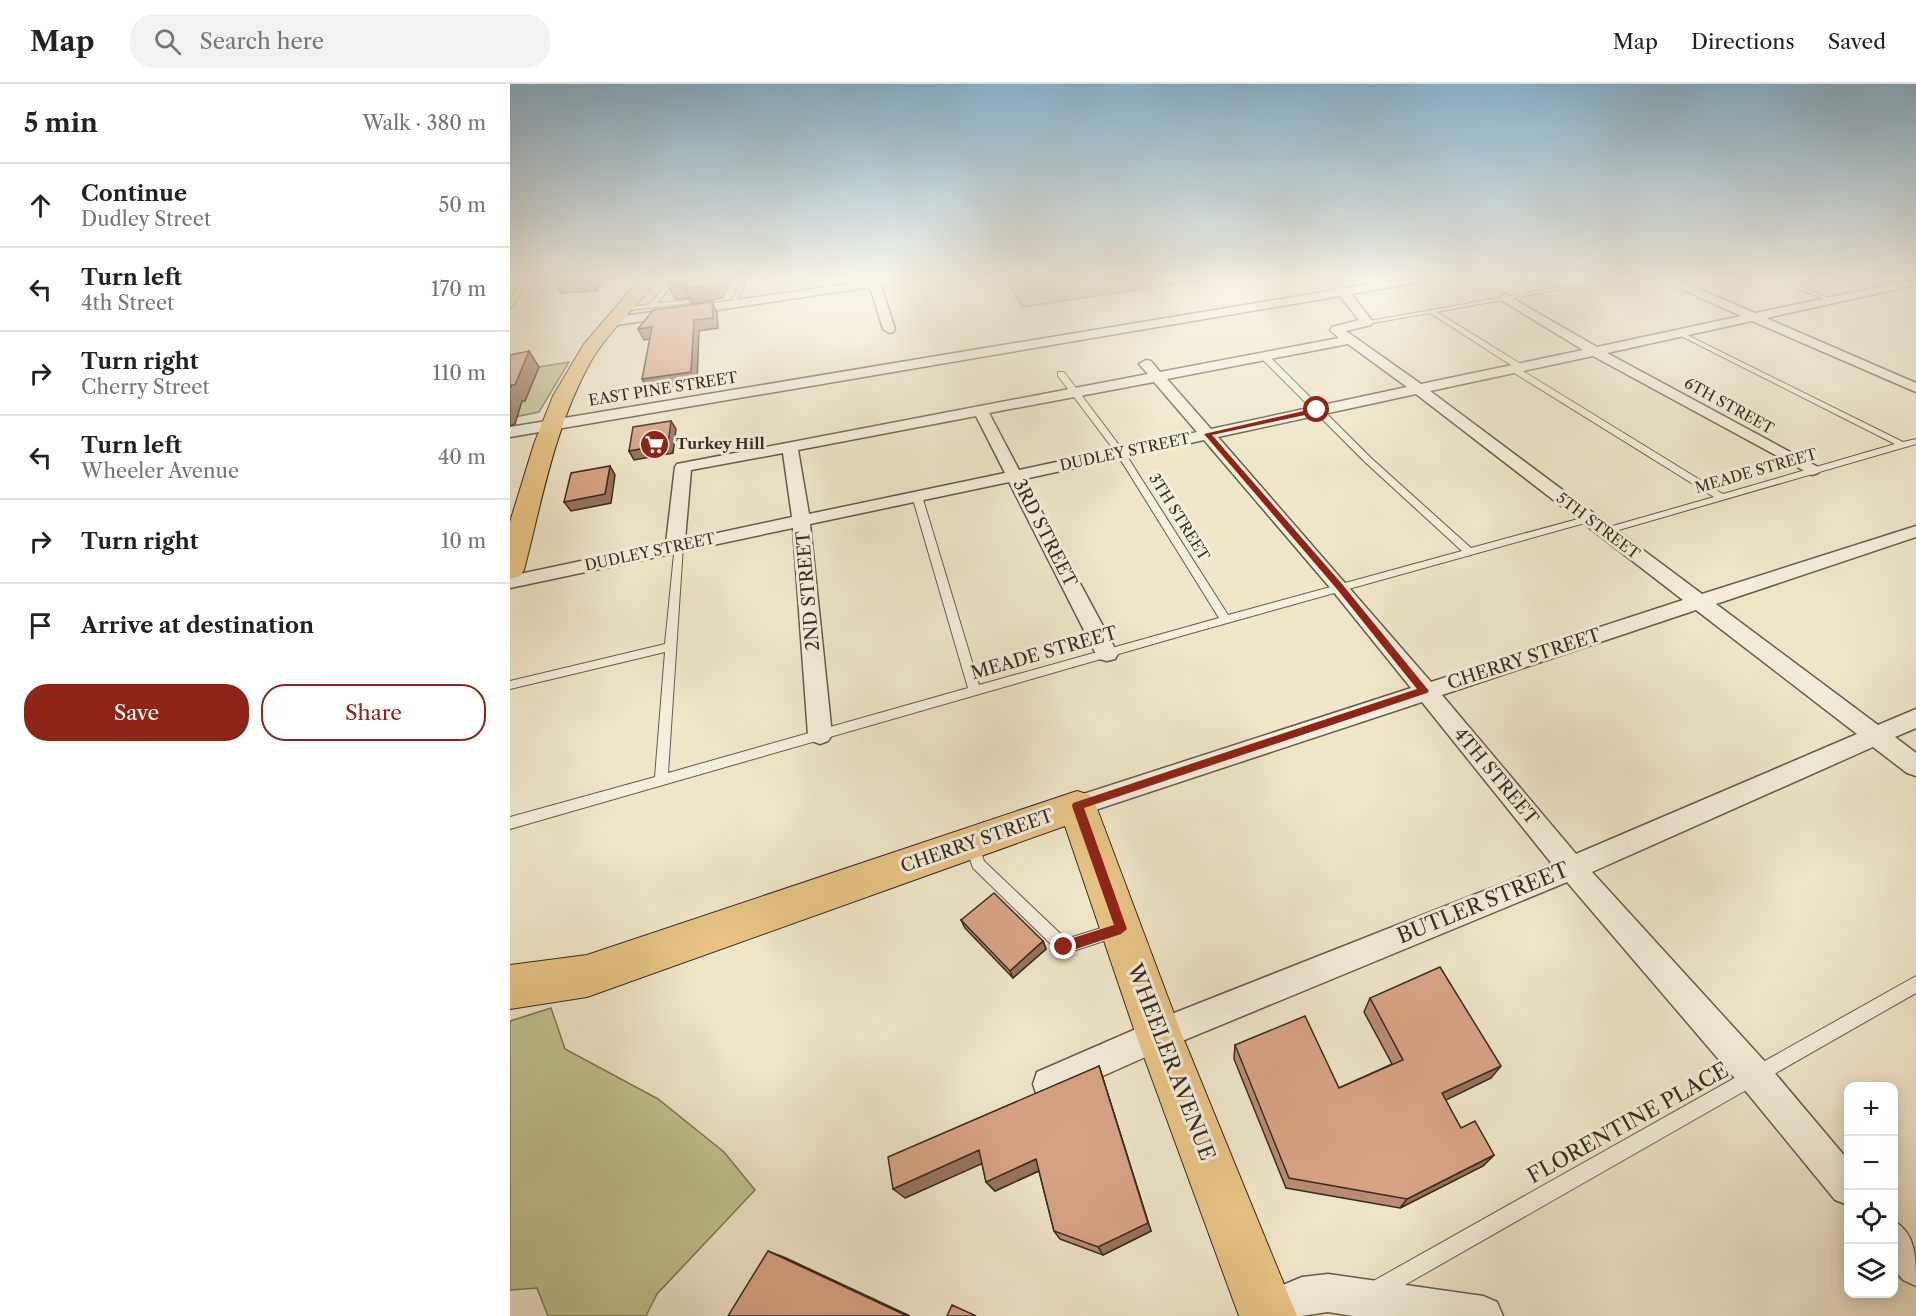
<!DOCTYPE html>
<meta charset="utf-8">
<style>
body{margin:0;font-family:"Libre Caslon Text",serif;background:#f2f2f2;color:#222}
.controls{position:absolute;right:18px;bottom:18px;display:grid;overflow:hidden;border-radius:12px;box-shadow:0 3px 15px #0003}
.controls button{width:54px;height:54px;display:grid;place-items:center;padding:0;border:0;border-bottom:2px solid #e0e0e0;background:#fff;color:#222;font:30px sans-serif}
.stop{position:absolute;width:18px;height:18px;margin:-14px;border:4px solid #8f2418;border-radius:50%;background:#fff}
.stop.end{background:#8f2418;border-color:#fff;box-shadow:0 2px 6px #0008}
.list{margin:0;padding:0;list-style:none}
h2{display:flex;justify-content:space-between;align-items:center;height:78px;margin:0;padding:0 24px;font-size:26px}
h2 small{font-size:20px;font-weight:400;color:#767676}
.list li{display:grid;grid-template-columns:39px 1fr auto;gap:18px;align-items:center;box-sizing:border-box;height:84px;padding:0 24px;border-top:2px solid #e0e0e0}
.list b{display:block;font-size:22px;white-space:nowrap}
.list p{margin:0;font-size:20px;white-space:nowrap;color:#767676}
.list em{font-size:20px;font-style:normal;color:#767676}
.actions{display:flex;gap:12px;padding:18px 24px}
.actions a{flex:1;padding:14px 0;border:2px solid #8f2418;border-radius:24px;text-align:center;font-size:21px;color:#8f2418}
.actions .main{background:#8f2418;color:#fff}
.icon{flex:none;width:33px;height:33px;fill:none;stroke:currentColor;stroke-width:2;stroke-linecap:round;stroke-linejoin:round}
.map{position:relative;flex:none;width:1406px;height:1232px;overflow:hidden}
header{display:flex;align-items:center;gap:36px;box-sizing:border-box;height:84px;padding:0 30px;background:#fff;border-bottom:2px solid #e0e0e0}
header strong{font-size:28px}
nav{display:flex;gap:33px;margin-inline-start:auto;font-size:21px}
.search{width:420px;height:54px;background:#f2f2f2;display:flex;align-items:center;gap:15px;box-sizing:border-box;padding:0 21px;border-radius:24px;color:#767676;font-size:22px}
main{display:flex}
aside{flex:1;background:#fff}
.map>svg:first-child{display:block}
</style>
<header>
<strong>Map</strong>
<div class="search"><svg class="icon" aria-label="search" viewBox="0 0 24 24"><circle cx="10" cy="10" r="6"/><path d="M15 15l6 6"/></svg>Search here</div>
<nav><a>Map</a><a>Directions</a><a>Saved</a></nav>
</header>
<main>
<aside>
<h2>5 min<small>Walk · 380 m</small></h2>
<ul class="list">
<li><svg class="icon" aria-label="ahead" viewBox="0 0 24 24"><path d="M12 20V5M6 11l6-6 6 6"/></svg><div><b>Continue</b><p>Dudley Street</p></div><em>50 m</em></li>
<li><svg class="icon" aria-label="left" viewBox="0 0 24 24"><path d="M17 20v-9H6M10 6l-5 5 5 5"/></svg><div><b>Turn left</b><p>4th Street</p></div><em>170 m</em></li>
<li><svg class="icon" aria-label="right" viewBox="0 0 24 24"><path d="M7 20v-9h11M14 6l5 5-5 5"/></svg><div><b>Turn right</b><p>Cherry Street</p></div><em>110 m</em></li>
<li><svg class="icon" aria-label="left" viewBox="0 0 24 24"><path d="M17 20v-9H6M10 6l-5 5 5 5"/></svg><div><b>Turn left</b><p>Wheeler Avenue</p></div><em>40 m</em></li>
<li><svg class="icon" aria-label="right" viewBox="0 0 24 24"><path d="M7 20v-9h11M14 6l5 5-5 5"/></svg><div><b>Turn right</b></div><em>10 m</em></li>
<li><svg class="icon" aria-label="arrive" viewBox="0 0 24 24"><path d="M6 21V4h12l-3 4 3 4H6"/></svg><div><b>Arrive at destination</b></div></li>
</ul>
<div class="actions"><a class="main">Save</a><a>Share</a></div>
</aside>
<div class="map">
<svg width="1406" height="1232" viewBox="0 0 1406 1232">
<rect width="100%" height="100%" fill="#f0e7cb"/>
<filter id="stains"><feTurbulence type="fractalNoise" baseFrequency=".00333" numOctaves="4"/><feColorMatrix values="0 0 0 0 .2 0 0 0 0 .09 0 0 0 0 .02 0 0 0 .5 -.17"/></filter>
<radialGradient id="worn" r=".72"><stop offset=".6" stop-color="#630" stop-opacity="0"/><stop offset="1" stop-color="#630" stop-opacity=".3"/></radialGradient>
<path fill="#c2c392" stroke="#7e7759" stroke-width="1.5" d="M497,195H701L512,223Z
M59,278L29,328L0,334L5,318L15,316L29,283Z
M41,924L55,965L148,1015L214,1068L245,1106L147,1210L136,1232H38L27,1204L0,1206V937Z"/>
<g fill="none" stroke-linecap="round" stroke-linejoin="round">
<defs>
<path id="lane" d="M12,195H18L3,222L0,224V216Z
M161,195H167L147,219L178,216L181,218L180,219L112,227L109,225L140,220Z
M231,195H237L225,220L220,221Z
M819,195H825L835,207V209H831Z
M1094,195H1105L927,228L1014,282V286H1011L1213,410L1385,360L1169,251V249H1173L1393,358L1406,355V360L1095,450L1090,447L1092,445L1204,413L1001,287V283H1004L920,229L857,240L854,238Z
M1264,195H1271L1324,216L1319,217Z
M752,271H758L861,374L961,464L1079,432L1084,435L1082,437L678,550L0,745V733L145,693L155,568L0,605V597L155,560L165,460H171L173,462L158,689L458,604L402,412L404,410H410L412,412L469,601L709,534L607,370L548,292V288H554L615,369L718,531L952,467L855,378L752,275Z
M462,754L467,756L474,777L556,855L607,839L612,841L615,846L612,851L554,870L549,868L463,784L455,760L457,756Z
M1406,892V909L872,1214L865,1217L858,1214L855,1207L858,1200Z"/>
<path id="street" d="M357,195H399L393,198L371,202L385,245L383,248L379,249L373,245L360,203L100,242L94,238L100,234L358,197Z
M891,195H915L909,198L841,210L863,238L861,241L836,247L911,300L1073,266L991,216V212L995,210L1087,263L1231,232L1153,197L1152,195H1166L1245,229L1406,195V201L1256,234L1406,299V308L1242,237L1097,269L1308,383L1310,386L1308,389L1302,391L1083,272L920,307L1192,510L1406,442V453L1206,520L1368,641L1406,625V644L1385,653L1406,669V692L1397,689L1363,663L1082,788L1258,981L1338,1076V1121L1325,1116L1234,1005L1057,798L660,962L539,1016L527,1012L523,1000L527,988L649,935L1042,780L912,618L567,732L558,729L554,722L558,715L901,604L822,506L694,356L514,395L608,570L605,575L597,577L589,575L586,570L499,398L300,440L322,651L318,657L310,660L302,657L298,651L283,444L0,504V492L156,459L165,383L167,380L638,290L629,280L636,276L641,277L650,288L829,254L820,246L822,243L849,236L830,212L0,353V343ZM838,260L897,303L701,345L657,295ZM644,298L687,348L509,386L479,329ZM906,310L1173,516L921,598L708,353ZM466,332L495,389L299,430L288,366ZM273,369L282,433L175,456L181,386ZM1186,526L1347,650L1066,770L932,611Z
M1384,1137C1406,1150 1406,1173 1406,1202L1393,1196L1384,1185Z
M818,1190L973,1212L987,1218L993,1232H843L818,1228L791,1232H738L737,1228L742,1214L792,1193Z"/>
<path id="primary" d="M130,195H147C127,224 99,246 81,277C45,341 32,416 14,486L10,492L0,495V438L24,360L43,312L74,260Z
M567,707L580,711L586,722L672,951L787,1232H729L626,951L555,742L77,913L0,925V881L77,871Z"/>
</defs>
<use href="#lane" stroke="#685a4b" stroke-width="2"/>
<use href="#street" stroke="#685a4b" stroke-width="3"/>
<use href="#primary" stroke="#3a2b20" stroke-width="2"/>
<use href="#lane" fill="#f5efdd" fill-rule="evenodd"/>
<use href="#street" fill="#f5efdd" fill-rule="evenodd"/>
<use href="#primary" fill="#e8c486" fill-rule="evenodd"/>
</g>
<path fill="#ba8d73" stroke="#3a2b20" stroke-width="1.5" d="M44,195H95L86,207L51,209L43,196Z
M163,195L212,214L182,220L179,214L165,215L158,200Z
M451,836L533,857L536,865L503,894L455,844Z
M860,914L981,994L935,1016L951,1044L984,1071L973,1082L890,1124L776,1104L724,975L725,961L829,1004L882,980L854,928Z
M589,982L641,1147L593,1171L550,1155L544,1147L529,1087L485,1107L476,1098L472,1079L395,1114Z"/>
<path fill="#97735e" stroke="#3a2b20" stroke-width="1.5" d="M79,195H95L86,207Z
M209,195H224L212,214L182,220L175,205Z
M202,218L207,228L208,244L189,247L187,299L138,307L132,295L184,236Z
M142,243L148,254L134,256L128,245Z
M19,267L29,283L15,317H12L5,340L0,342V305Z
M161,337L166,345L163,369L124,376L119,367Z
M100,382L105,391L101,419L61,427L54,418Z
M533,857L536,865L503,894L500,887Z
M589,982L641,1147L593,1171L588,1163Z
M991,982L981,994L924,1022L932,1009Z
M469,1066L478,1077L395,1114L383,1105Z
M984,1071L973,1082L890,1124L897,1115Z
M526,1075L533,1085L485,1107L476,1098Z
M258,1167L276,1174L400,1232H397Z"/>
<path fill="#d8a486" stroke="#3a2b20" stroke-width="1.5" d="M44,195H66L43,196Z
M163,195H209L206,200L175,205L177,203L173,200H158Z
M202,218L203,234L184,236L181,288L132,295L142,243L128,245L143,226Z
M19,267L5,301H1L0,305V271Z
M161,337L158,360L119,367L123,343Z
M100,382L95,410L54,418L61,389Z
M484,809L533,857L500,887L451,836Z
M930,883L991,982L932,1009L951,1044L965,1037L984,1071L897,1115L779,1094L725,961L795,932L829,1004L893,976L860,914Z
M589,982L638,1139L588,1163L544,1147L526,1075L476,1098L469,1066L383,1105L378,1073Z
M258,1167L397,1232H218Z
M442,1221L466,1232H437Z"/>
<linearGradient id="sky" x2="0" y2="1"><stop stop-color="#89b8d6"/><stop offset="0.53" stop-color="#f8f4e8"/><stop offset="1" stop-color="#f8f4e8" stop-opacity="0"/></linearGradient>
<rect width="1406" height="367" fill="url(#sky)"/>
<path fill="#8f2418" d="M807,324L809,328L702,351L832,500L919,607L917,609L574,724L617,845L611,850L554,869L550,867L548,863L550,858L604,841L562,722L563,719L907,605L826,504L694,350Z"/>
<defs>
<symbol id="supermarket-disc" viewBox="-11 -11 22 22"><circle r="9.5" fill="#8f2418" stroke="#f5efdd"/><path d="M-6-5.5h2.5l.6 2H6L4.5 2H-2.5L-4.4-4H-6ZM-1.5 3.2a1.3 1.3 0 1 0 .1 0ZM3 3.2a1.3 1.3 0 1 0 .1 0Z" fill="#fff"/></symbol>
</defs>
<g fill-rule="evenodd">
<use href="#supermarket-disc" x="128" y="344" width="33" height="33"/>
</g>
<g text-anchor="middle" stroke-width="6" stroke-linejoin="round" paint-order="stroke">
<g font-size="15" fill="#3a2b20" stroke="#f5efdd">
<text transform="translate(153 305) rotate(-9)" y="5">EAST PINE STREET</text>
<text transform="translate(1219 322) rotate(29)" y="5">6TH STREET</text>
<text transform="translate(615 368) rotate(-12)" y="5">DUDLEY STREET</text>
<text transform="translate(1246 387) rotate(-16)" y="5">MEADE STREET</text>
<text transform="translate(669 433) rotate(58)" y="5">3TH STREET</text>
<text transform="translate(1088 442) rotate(37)" y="5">5TH STREET</text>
<text transform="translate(140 468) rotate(-12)" y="5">DUDLEY STREET</text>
</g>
<g font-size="15" font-weight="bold" fill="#3a2b20" stroke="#f5efdd" text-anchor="start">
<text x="166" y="365">Turkey Hill</text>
</g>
<g font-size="18" fill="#3a2b20" stroke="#f5efdd">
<text transform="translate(535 449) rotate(63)" y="6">3RD STREET</text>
<text transform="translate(298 507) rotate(-95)" y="6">2ND STREET</text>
<text transform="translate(534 569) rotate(-16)" y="6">MEADE STREET</text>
<text transform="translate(1014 575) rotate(-18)" y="6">CHERRY STREET</text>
<text transform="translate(986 692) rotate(50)" y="6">4TH STREET</text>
<text transform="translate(467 757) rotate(-19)" y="6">CHERRY STREET</text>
</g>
<g font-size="21" fill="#3a2b20" stroke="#f5efdd">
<text transform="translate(973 819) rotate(-22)" y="7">BUTLER STREET</text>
<text transform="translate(661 978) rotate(69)" y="7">WHEELER AVENUE</text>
<text transform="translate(1118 1039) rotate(-29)" y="7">FLORENTINE PLACE</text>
</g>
</g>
<rect width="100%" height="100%" filter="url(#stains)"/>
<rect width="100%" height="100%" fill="url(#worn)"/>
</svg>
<div class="controls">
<button>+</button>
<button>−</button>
<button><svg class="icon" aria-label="locate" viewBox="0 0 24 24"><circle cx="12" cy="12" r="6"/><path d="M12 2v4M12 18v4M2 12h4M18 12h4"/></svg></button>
<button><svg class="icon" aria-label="layers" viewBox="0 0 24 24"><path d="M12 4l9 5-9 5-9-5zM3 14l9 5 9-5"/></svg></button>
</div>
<div class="stop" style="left:807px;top:326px"></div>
<div class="stop end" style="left:554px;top:863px"></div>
</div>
</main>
